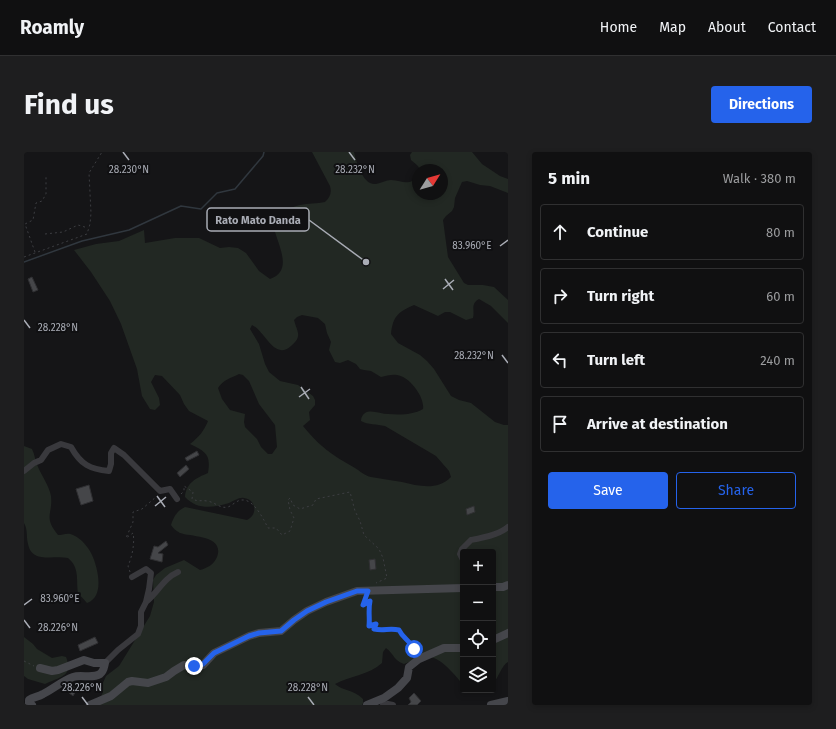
<!DOCTYPE html>
<meta charset="utf-8">
<style>
body{margin:0;font-family:"Fira Sans",sans-serif;background:#1e1e1f;color:#f1f3f6}
.controls{position:absolute;right:12px;bottom:12px;display:grid;overflow:hidden;border-radius:4px;box-shadow:0 2px 6px #0003}
.controls button{width:36px;height:36px;display:grid;place-items:center;padding:0;border:0;border-bottom:1px solid #303031;background:#101011;color:#f1f3f6;font:20px sans-serif}
.compass{position:absolute;left:388px;top:12px;width:36px;height:36px;border-radius:50%;background:#101011;box-shadow:0 2px 6px #0003;rotate:53deg}
.stop{position:absolute;width:12px;height:12px;margin:-9px;border:3px solid #2563eb;border-radius:50%;background:#fff}
.stop.end{background:#2563eb;border-color:#fff;box-shadow:0 1px 4px #0008}
.list{margin:0;padding:0;list-style:none}
h2{display:flex;justify-content:space-between;align-items:center;height:52px;margin:0;padding:0 16px;font-size:17px}
h2 small{font-size:13px;font-weight:400;color:#9c9d9f}
.list li{display:grid;grid-template-columns:26px 1fr auto;gap:12px;align-items:center;box-sizing:border-box;height:56px;margin:0 8px 8px;padding:0 8px;border:1px solid #303031;border-radius:4px}
.list b{display:block;font-size:15px;white-space:nowrap}
.list em{font-size:13px;font-style:normal;color:#9c9d9f}
.actions{display:flex;gap:8px;padding:12px 16px}
.actions a{flex:1;padding:9px 0;border:1px solid #2563eb;border-radius:4px;text-align:center;font-size:14px;color:#2563eb}
.actions .main{background:#2563eb;color:#fff}
.icon{flex:none;width:22px;height:22px;fill:none;stroke:currentColor;stroke-width:2;stroke-linecap:round;stroke-linejoin:round}
.map{position:relative;flex:none;width:484px;height:553px;overflow:hidden;border-radius:4px}
header{display:flex;align-items:center;gap:24px;box-sizing:border-box;height:56px;padding:0 20px;background:#101011;border-bottom:1px solid #303031}
header strong{font-size:19px}
nav{display:flex;gap:22px;margin-inline-start:auto;font-size:14px}
.intro{display:flex;align-items:center;justify-content:space-between;box-sizing:border-box;height:96px;padding:0 24px}
h1{margin:0;font-size:28px}
.button{padding:10px 18px;border-radius:4px;background:#2563eb;color:#fff;font-size:14px;font-weight:700}
main{display:flex;gap:24px;padding:0 24px}
aside{flex:1;background:#101011;border-radius:4px;box-shadow:0 2px 6px #0003}
.map>svg:first-child{display:block}
</style>
<header>
<strong>Roamly</strong>
<nav><a>Home</a><a>Map</a><a>About</a><a>Contact</a></nav>
</header>
<div class="intro"><h1>Find us</h1><a class="button">Directions</a></div>
<main>
<div class="map">
<svg width="484" height="553" viewBox="0 0 484 553">
<rect width="100%" height="100%" fill="#151517"/>
<path fill="#222823" fill-rule="evenodd" d="M288,0H330C332,9 339,34 352,32C357,31 362,28 367,28C379,29 384,34 394,25V42H418V18H396L394,14L387,8L386,3L388,0H448L458,12L476,24L484,27V41L466,34L456,33L443,29L438,30L431,46L430,55L428,59L422,64L419,68L424,105L440,131L444,133H459L470,135L484,148V171L467,154L455,147C446,152 451,158 449,166L442,168L426,160H421L414,164L390,153C374,160 369,164 367,182L374,191L396,203L403,209L410,217L427,244L435,248L447,251L471,270L480,273H484V510C478,513 474,526 469,532V400H439V532C429,522 415,501 398,505C392,507 386,510 380,512C369,508 371,503 362,496L359,500L358,511C345,523 326,524 311,532C319,539 329,537 339,547V551L338,553H73L79,540L78,533L82,524L95,514L126,464L130,450L129,428L132,423L141,416L160,408L176,418C184,416 190,412 193,405C201,383 167,385 156,381C152,379 149,376 147,373C150,364 153,359 161,355L223,368C235,362 231,347 220,346C215,345 210,349 205,351C189,356 173,358 161,345C162,331 172,326 184,321C187,302 182,300 166,292C175,285 180,279 184,269L165,259L160,252L156,243L138,224L131,223L127,230L135,246L136,253L131,258L126,257L118,244L113,217L97,172L86,149L67,120L50,98L72,92L95,89L120,78L121,91L151,86H175L196,96L205,95L214,96L222,101L235,119L246,127C273,118 249,86 249,69C255,61 266,55 276,53C284,51 293,52 301,50C306,45 308,41 306,34ZM278,163L294,166L301,172L303,181L307,190L305,198L311,210L316,211L324,208L332,212L336,217L340,218L347,219L357,225C362,224 368,222 373,223C385,224 401,245 399,257C389,263 375,263 364,262C357,262 347,257 341,261C338,263 337,266 337,269C344,273 353,272 361,274L412,304L425,319L427,325C413,339 395,334 378,330C367,328 357,327 347,325C341,324 336,319 331,316C308,303 296,295 279,274L286,268L285,260L291,253V248L289,244L274,233L256,229L245,220L241,212L235,192L226,177L228,173C241,179 250,209 267,194C279,184 273,180 270,168L273,165ZM215,222L219,223L225,229L235,252L251,273L253,295L248,302H244L237,295L233,287L221,275L220,270L221,262L206,258L198,247L194,236C199,228 207,226 215,222Z
M0,294L8,297C11,303 11,309 14,315C18,324 25,334 27,344C29,362 19,365 34,383C39,383 44,380 49,383C57,386 65,396 68,403C74,416 81,445 63,451L54,441C52,428 56,416 44,406C30,403 8,412 4,392C2,384 4,378 0,371Z
M0,485L9,492L13,497L28,506L38,504L42,505C50,524 36,525 21,532L4,527L0,524Z"/>
<g fill="none" stroke-linecap="round" stroke-linejoin="round">
<path stroke="#30373e" stroke-width="1.5" d="M0,110L58,89L105,78L157,54L177,57L193,41L211,37L239,4L240,0"/>
</g>
<path fill="#454649" stroke="#303033" d="M8,125L14,138L9,140L4,127Z
M173,299L175,303L163,309L161,306Z
M162,313L165,317L156,325L153,321Z
M65,333L69,349L57,353L52,337Z
M450,354L451,360L443,363L442,357Z
M142,389L144,393L134,401L139,402L138,410L126,407L130,394L134,395Z
M351,407L352,417L346,418L345,408Z
M71,485L74,491L56,499L54,493Z
M48,534L53,537L49,544L44,540Z
M390,541L397,549L393,553H384L387,550L385,546Z"/>
<g fill="none" stroke-linecap="round" stroke-linejoin="round">
<path stroke="#3d3e42" stroke-width="1" stroke-dasharray="2 3" stroke-linecap="butt" d="M21,82L39,80L54,73L64,76
M11,100L1,72L9,68L12,51L18,49L22,42V25
M0,105L63,82L66,72L67,61L65,21L78,0
M157,342L160,339V334L169,340L168,347C175,350 177,348 183,349C191,350 196,357 204,355C209,353 213,348 218,348C230,347 240,368 244,376H252L258,383L266,379L270,366L266,358L264,348L266,346L269,353L276,357L289,353L292,347L326,340L331,359L336,369L340,383L355,397L359,406L363,426L352,431
M106,420L104,414C108,405 111,391 109,381L102,386L109,370V360L118,357L132,345
M342,445L339,453L346,449C344,458 346,466 345,474L352,472L350,477C359,479 366,476 375,478C380,488 385,487 390,497L394,499
M0,509L10,514"/>
<path stroke="#39393d" stroke-width="6" d="M0,319L10,311L17,308L24,298L37,292L47,295C57,313 66,317 85,319L87,312V301L90,296L100,303L136,339L146,337L153,347
M439,408L436,402L438,397L447,388C458,386 475,383 484,375
M122,450C134,440 140,426 154,420
M81,511L94,498L114,482L117,474V460L122,450L125,437L127,421L122,417L108,425
M359,553L364,552L369,553"/>
<path stroke="#45464b" stroke-width="8" d="M469,435H479L484,433
M469,488L484,481
M8,553L5,551V548C9,545 14,545 19,542C29,537 38,529 49,525C57,522 68,527 76,522C80,519 80,515 81,511H70L60,508L34,518L28,519L16,516
M66,553L87,544L104,530L108,529L124,531L142,525L150,519L160,513L169,514L179,513L190,501L225,484L235,481L257,479L270,468L283,459L302,450L333,439L439,436
M343,553L360,546L374,536L383,526L385,515L395,507L420,496H439
M467,553L484,549"/>
</g>
<g fill="none" stroke-linecap="round" stroke-linejoin="round">
<path stroke="#2563eb" stroke-width="5" d="M170,514L179,512L190,501L225,484L235,481L257,479L270,468L283,459L302,450L333,439H344L339,453L346,449C344,458 346,466 345,474L352,472L350,477C359,479 366,476 375,478C380,488 385,487 390,497"/>
</g>
<path fill="none" stroke="#a9acb5" stroke-width="1.5" d="M99,0L105,8M325,0L331,8M476,94L484,88M421,127L429,138M419,137L430,128M0,168L6,176M478,203L484,211M277,235L285,247M275,245L286,237M133,344L141,355M131,354L142,345M0,453L8,447M0,468L6,476M58,545L64,553M284,545L290,553"/>
<g font-size="10" text-anchor="middle" fill="#a9acb5" stroke="#101012" stroke-width="4" stroke-linejoin="round" paint-order="stroke">
<text x="105" y="21">28.230°N</text>
<text x="331" y="21">28.232°N</text>
<text x="448" y="97">83.960°E</text>
<text x="34" y="179">28.228°N</text>
<text x="450" y="207">28.232°N</text>
<text x="36" y="450">83.960°E</text>
<text x="34" y="479">28.226°N</text>
<text x="58" y="539">28.226°N</text>
<text x="284" y="539">28.228°N</text>
</g>
<path fill="none" stroke="#a9acb5" stroke-width="1.5" d="M342 110L285 68"/>
<circle fill="#a9acb5" stroke="#101012" stroke-width="1.5" cx="342" cy="110" r="4"/>
<rect fill="#101012" stroke="#a9acb5" stroke-width="1.5" x="183" y="56" width="102" height="23" rx="4"/>
<g font-size="11" text-anchor="middle" font-weight="bold" fill="#a9acb5">
<text x="234" y="72">Rato Mato Danda</text>
</g>
</svg>
<div class="controls">
<button>+</button>
<button>−</button>
<button><svg class="icon" aria-label="locate" viewBox="0 0 24 24"><circle cx="12" cy="12" r="6"/><path d="M12 2v4M12 18v4M2 12h4M18 12h4"/></svg></button>
<button><svg class="icon" aria-label="layers" viewBox="0 0 24 24"><path d="M12 4l9 5-9 5-9-5zM3 14l9 5 9-5"/></svg></button>
</div>
<svg class="compass" viewBox="-18 -18 36 36"><path d="M0-13l5 13h-10z" fill="#e53935"/><path d="M0 13l5-13h-10z" fill="#9c9d9f"/></svg>
<div class="stop" style="left:390px;top:497px"></div>
<div class="stop end" style="left:170px;top:514px"></div>
</div>
<aside>
<h2>5 min<small>Walk · 380 m</small></h2>
<ul class="list">
<li><svg class="icon" aria-label="ahead" viewBox="0 0 24 24"><path d="M12 20V5M6 11l6-6 6 6"/></svg><div><b>Continue</b></div><em>80 m</em></li>
<li><svg class="icon" aria-label="right" viewBox="0 0 24 24"><path d="M7 20v-9h11M14 6l5 5-5 5"/></svg><div><b>Turn right</b></div><em>60 m</em></li>
<li><svg class="icon" aria-label="left" viewBox="0 0 24 24"><path d="M17 20v-9H6M10 6l-5 5 5 5"/></svg><div><b>Turn left</b></div><em>240 m</em></li>
<li><svg class="icon" aria-label="arrive" viewBox="0 0 24 24"><path d="M6 21V4h12l-3 4 3 4H6"/></svg><div><b>Arrive at destination</b></div></li>
</ul>
<div class="actions"><a class="main">Save</a><a>Share</a></div>
</aside>
</main>
